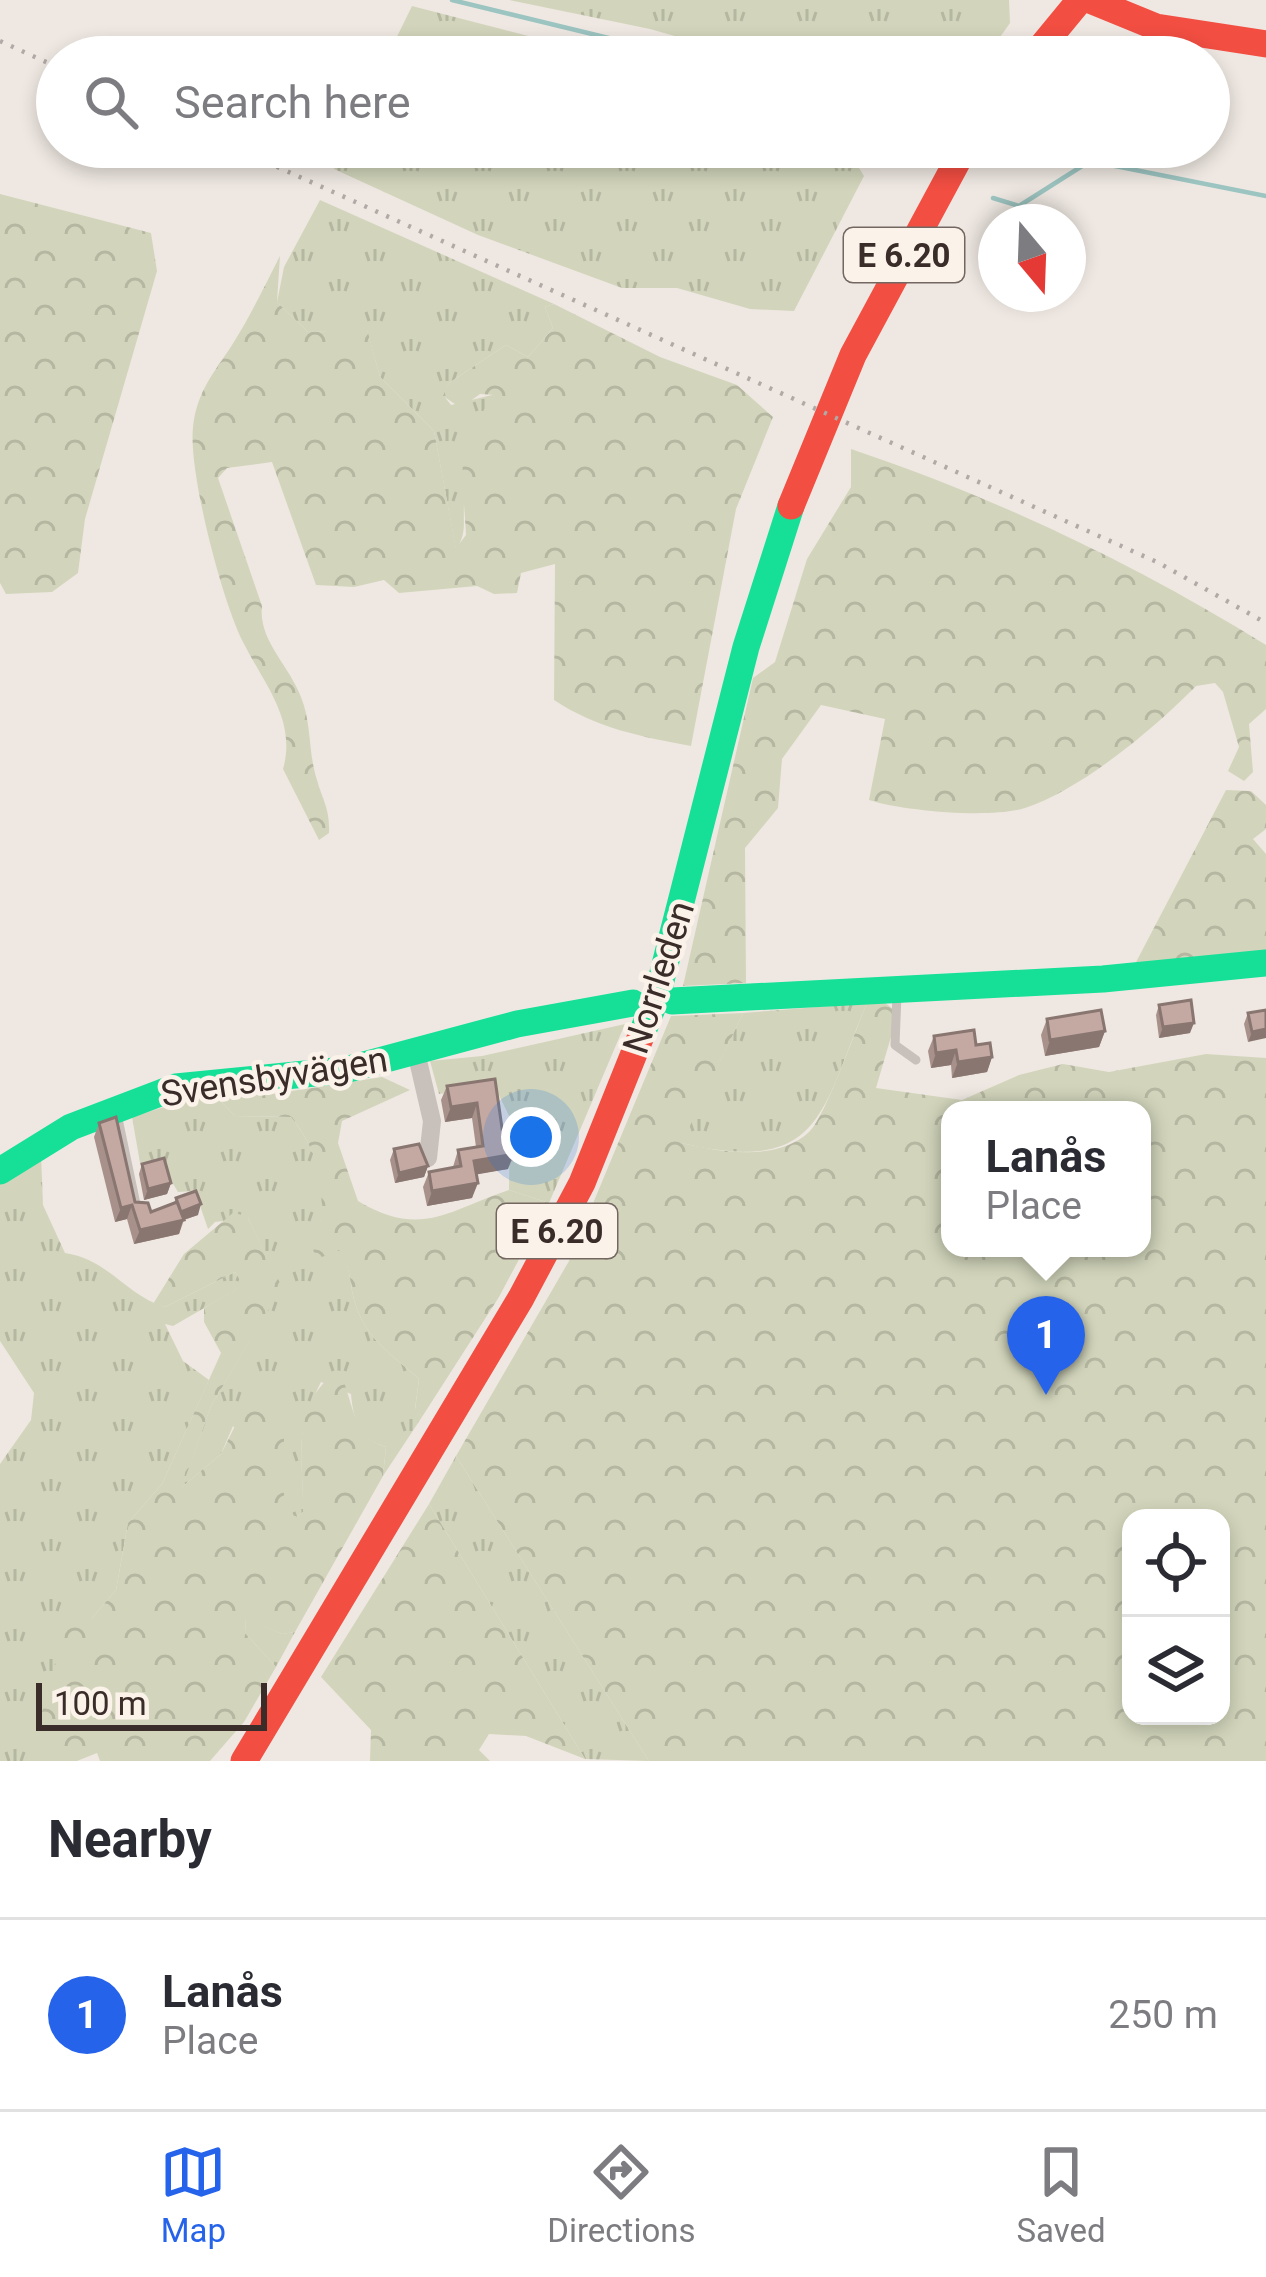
<!DOCTYPE html>
<meta charset="utf-8">
<style>
body{margin:0;font-family:Roboto,sans-serif;background:#f2f2f3;color:#2b2b33}
.controls{position:absolute;right:36px;bottom:36px;display:grid;overflow:hidden;border-radius:24px;box-shadow:0 6px 18px #0003}
.controls button{width:108px;height:108px;display:grid;place-items:center;padding:0;border:0;border-bottom:3px solid #e1e1e2;background:#fff;color:#2b2b33;font:60px sans-serif}
.compass{position:absolute;left:978px;top:204px;width:108px;height:108px;border-radius:50%;background:#fff;box-shadow:0 6px 18px #0003;rotate:161deg}
.scale{position:absolute;left:36px;bottom:30px;width:231px;box-sizing:border-box;padding-left:12px;border:6px solid #3a2c28;border-top:0;font-size:33px;line-height:42px;white-space:nowrap;color:#3a2c28;-webkit-text-stroke:9px #fbf2ea;paint-order:stroke}
.you{position:absolute;left:531px;top:1137px;width:42px;height:42px;margin:-30px;border:9px solid #fff;border-radius:50%;background:#1a73e8;box-shadow:0 0 0 18px #1a73e833}
.badge{display:grid;place-items:center;width:78px;height:78px;border-radius:50%;background:#2563eb;color:#fff;font-size:39px;font-weight:700}
.pin{position:absolute;translate:-50% -99px;filter:drop-shadow(0 3px 6px #0008)}
.pin::after{content:'';position:absolute;top:63px;width:42px;height:36px;background:inherit;clip-path:polygon(0 0,100% 0,50% 100%)}
.popup{position:absolute;left:941px;top:1101px;width:210px;height:156px;box-sizing:border-box;display:grid;place-content:center;border-radius:24px;background:#fff;filter:drop-shadow(0 3px 9px #0005);font-size:39px;white-space:nowrap;color:#7c7c81}
.popup b{font-size:45px;color:#2b2b33}
.popup::after{content:'';position:absolute;left:50%;top:100%;margin-left:-24px;border:24px solid transparent;border-top-color:#fff}
.list{margin:0;padding:0;list-style:none}
h2{display:flex;justify-content:space-between;align-items:center;height:156px;margin:0;padding:0 48px;font-size:51px}
h2 small{font-size:39px;font-weight:400;color:#7c7c81}
.list li{display:grid;grid-template-columns:78px 1fr auto;gap:36px;align-items:center;box-sizing:border-box;height:192px;padding:0 48px;border-top:3px solid #e1e1e2}
.list b{display:block;font-size:45px;white-space:nowrap}
.list p{margin:0;font-size:39px;white-space:nowrap;color:#7c7c81}
.list em{font-size:39px;font-style:normal;color:#7c7c81}
.icon{flex:none;width:66px;height:66px;fill:none;stroke:currentColor;stroke-width:2;stroke-linecap:round;stroke-linejoin:round}
.map{position:relative;flex:none;width:1266px;height:1761px;overflow:hidden}
.search{position:absolute;background:#fff;box-shadow:0 6px 18px #0003;left:36px;right:36px;top:36px;height:132px;display:flex;align-items:center;gap:30px;box-sizing:border-box;padding:0 42px;border-radius:66px;color:#7c7c81;font-size:45px}
.sheet{height:348px;background:#fff}
nav{display:flex;justify-content:space-around;align-items:center;box-sizing:border-box;height:168px;border-top:3px solid #e1e1e2;background:#fff;font-size:33px;color:#7c7c81}
nav a{display:grid;justify-items:center;gap:6px}
nav .on{color:#2563eb}
.map>svg:first-child{display:block}
</style>
<div class="map">
<svg width="1266" height="1761" viewBox="0 0 1266 1761">
<defs>
<pattern id="grass-tufts" width="24" height="20" patternUnits="userSpaceOnUse" patternTransform="scale(3)"><rect width="24" height="20" fill="#d2d5bb"/><path d="M3 7l-1-3M5 7V3M7 7l1-3M15 17l-1-3M17 17v-4M19 17l1-3" fill="none" stroke="#b5b7a1"/></pattern>
<pattern id="forest-crowns" width="20" height="18" patternUnits="userSpaceOnUse" patternTransform="scale(3)"><rect width="20" height="18" fill="#d2d5bb"/><path d="M2 6a3 3 0 1 1 6 0M12 15a3 3 0 1 1 6 0" fill="none" stroke="#b5b7a1"/></pattern>
</defs>
<rect width="100%" height="100%" fill="#efe8e2"/>
<path fill="url(#grass-tufts)" d="M509,0H1009L1010,23L986,57H748L650,29Z
M412,6L610,57H387Z
M344,147H846L864,176L794,311L750,309L677,288H622L478,235L334,169Z
M320,200L554,304L545,307L553,328L528,357L506,345L449,383L444,396L451,405L496,394C476,418 466,473 464,504C463,524 467,533 456,550L434,431L380,377L367,330L308,332L277,302L284,267Z
M867,1003C820,1113 823,1176 681,1143L743,1013Z
M625,1024L549,1203L509,1190L510,1118L495,1087L439,1094L430,1061L482,1056Z
M212,1092L235,1116L291,1117C329,1165 325,1200 318,1258L340,1249C352,1268 349,1286 356,1306C368,1341 393,1355 419,1379L415,1409L422,1417L383,1476L386,1447C360,1439 353,1419 351,1394L321,1382C292,1439 304,1454 303,1512L297,1517L284,1513L282,1489L233,1426L221,1454L181,1488L211,1406L281,1287L248,1218L215,1222L208,1229L195,1191L178,1192L160,1162L140,1163L132,1117Z
M41,1154L43,1205L65,1253C108,1259 127,1296 165,1307L235,1272L244,1285L173,1326L165,1324L183,1361L209,1380L162,1484L128,1523L116,1590L92,1618L29,1761H0V1464L31,1420L34,1393L0,1341V1184Z
M456,1456L649,1761L585,1759L429,1504Z
M246,1618L282,1634L295,1632L276,1667L245,1633Z"/>
<path fill="url(#forest-crowns)" fill-rule="evenodd" d="M0,194L151,233L157,271L85,519L78,573L52,592L6,594L0,583Z
M280,256L277,302L308,332L367,329L380,377L434,431L456,548L466,535C463,472 452,449 495,395L480,394L461,408L443,396L449,383L506,345L528,357L553,328L545,307L554,304L660,357L737,385L773,417L736,509L691,746C642,737 596,728 554,700L555,564L521,573L517,593L494,594L477,586L399,593L384,580L354,587L316,585L272,462L227,468L218,478L262,606C258,640 289,665 301,697C312,724 308,753 317,780C323,801 330,809 329,833L319,840L283,769C297,720 264,684 243,642C222,601 188,471 193,427C197,391 214,373 232,345C250,317 265,285 280,256Z
M851,449C997,498 1135,564 1266,645V709L1249,724L1253,772L1244,781L1228,771L1239,747L1223,692L1215,683L1196,686C1155,728 1081,790 1025,808C991,819 903,811 869,800L885,719L821,705L782,759L778,808L745,848L746,983L683,986L753,678L775,662L807,559L851,487Z
M1226,790L1251,791L1266,805V829L1253,839L1266,854V956L1134,966Z
M884,1002L898,1013L876,1088L962,1100L1019,1075L1063,1064L1109,1072L1206,1054L1266,1058V1761H649L456,1456L569,1261L671,1016L743,1013L682,1143C720,1152 777,1162 809,1132C825,1118 856,1028 867,1003ZM950,1110H1142V1248H950ZM1131,1518H1221V1716H1131Z
M382,1077L410,1090L342,1121L338,1143L358,1201C421,1239 449,1210 509,1190L549,1203L499,1297L422,1417L415,1410L419,1379C393,1355 368,1341 356,1306C349,1286 352,1267 339,1250L317,1259L307,1236L322,1221C322,1178 319,1152 291,1117L235,1116L212,1092L266,1095Z
M234,1212L248,1218L282,1287L211,1406L182,1487L221,1454L242,1412L274,1405L284,1429V1512L297,1517L303,1512C304,1459 288,1405 339,1370C353,1398 351,1436 386,1447L383,1476L295,1632L282,1634L246,1619L245,1633L276,1667L244,1722L210,1761H100L97,1753L77,1761H29L65,1626L92,1618L116,1590L128,1523L162,1484L221,1353L204,1322V1308L243,1285L235,1272L165,1307L153,1304L184,1254Z
M429,1504L585,1759L526,1736L489,1734L479,1750L490,1761H370L371,1730L321,1677Z"/>
<g fill="none" stroke-linecap="round" stroke-linejoin="round">
<path stroke="#9cc4c0" stroke-width="4.5" d="M452,0L687,57
M993,198L1019,206L1090,161L1266,196"/>
<path stroke="#c8c0bb" stroke-width="9" d="M897,994L895,1045L916,1060
M117,1114L137,1209"/>
<path stroke="#c8c0bb" stroke-width="18" d="M416,1052L432,1121L428,1158"/>
<path stroke="#16e098" stroke-width="27" d="M672,1001L1103,979L1266,963
M641,1036L657,996L746,647L791,506
M0,1171L71,1127L176,1087L345,1070L517,1024L633,1003"/>
<path stroke="#f24e42" stroke-width="27" d="M1090,0L1156,27L1266,44
M1033,57L1080,0
M791,506L853,355L965,147
M244,1761L521,1298L582,1183L641,1036"/>
<path stroke="#b0a9a5" stroke-width="4.5" stroke-dasharray="3 9" stroke-linecap="butt" d="M0,41L57,67
M233,147L1159,563L1266,623"/>
</g>
<path fill="#a9918b" d="M1159,1005L1190,1033L1159,1038L1156,1015Z
M1266,1010L1248,1042L1244,1024L1248,1013Z
M1047,1019L1105,1031L1099,1047L1045,1056L1041,1035Z
M934,1036L976,1045L992,1057L987,1072L952,1078L951,1065L931,1068L928,1051Z
M495,1079L508,1169L476,1174L472,1198L427,1206L423,1187L429,1172L453,1167L458,1150L476,1147L472,1118L445,1122L441,1100L447,1086Z
M99,1123L135,1202L151,1212L174,1203L176,1198L198,1215L184,1220L179,1234L134,1244L127,1219L115,1222L94,1137Z
M394,1149L428,1166L424,1177L395,1183L390,1160Z
M142,1164L171,1183L167,1194L144,1200L139,1174Z"/>
<path fill="#897671" d="M1194,1023L1190,1033L1159,1038L1163,1027Z
M1266,1029V1038L1248,1042L1252,1032Z
M1105,1031L1099,1047L1045,1056L1050,1040Z
M956,1050L951,1065L931,1068L936,1053Z
M992,1057L987,1072L952,1078L958,1062Z
M477,1103L472,1118L445,1122L451,1107Z
M514,1154L508,1169L468,1176L474,1161Z
M428,1166L424,1177L395,1183L399,1173Z
M171,1183L167,1194L144,1200L148,1189Z
M478,1183L472,1198L427,1206L432,1191Z
M201,1204L198,1215L183,1220L179,1234L134,1244L140,1230Z
M132,1205L127,1219L115,1222L121,1208Z"/>
<path fill="#c4a9a2" stroke="#897671" stroke-width="3" d="M1191,1000L1194,1023L1163,1027L1159,1005Z
M1101,1010L1105,1031L1050,1040L1047,1019Z
M1266,1010V1029L1252,1032L1248,1013Z
M974,1030L976,1045L990,1043L992,1057L958,1062L956,1050L936,1053L934,1036Z
M495,1079L503,1135L510,1134L514,1154L474,1161L478,1183L432,1191L429,1172L461,1166L458,1150L483,1146L477,1103L451,1107L447,1086Z
M116,1117L135,1202L148,1203L151,1212L177,1202L184,1220L140,1230L132,1205L121,1208L99,1123Z
M419,1144L428,1166L399,1173L394,1149Z
M164,1158L171,1183L148,1189L142,1164Z
M196,1191L201,1204L181,1212L176,1198Z"/>
<g text-anchor="middle" stroke-width="9" stroke-linejoin="round" paint-order="stroke">
<g fill="#fbf2ea" stroke="#746762" stroke-width="3">
<rect x="844" y="228" width="120" height="54" rx="9"/>
<rect x="497" y="1204" width="120" height="54" rx="9"/>
</g>
<g font-size="33" font-weight="bold" fill="#3a2c28">
<text x="904" y="267">E 6.20</text>
<text x="557" y="1243">E 6.20</text>
</g>
<g font-size="36" fill="#3a2c28" stroke="#fbf2ea">
<text transform="translate(658 977) rotate(-72)" y="13">Norrleden</text>
<text transform="translate(274 1076) rotate(-9)" y="13">Svensbyvägen</text>
</g>
</g>
</svg>
<div class="controls">
<button><svg class="icon" aria-label="locate" viewBox="0 0 24 24"><circle cx="12" cy="12" r="6"/><path d="M12 2v4M12 18v4M2 12h4M18 12h4"/></svg></button>
<button><svg class="icon" aria-label="layers" viewBox="0 0 24 24"><path d="M12 4l9 5-9 5-9-5zM3 14l9 5 9-5"/></svg></button>
</div>
<svg class="compass" viewBox="-18 -18 36 36"><path d="M0-13l5 13h-10z" fill="#e53935"/><path d="M0 13l5-13h-10z" fill="#7c7c81"/></svg>
<div class="scale">100 m</div>
<div class="you"></div>
<div class="pin badge" style="left:1046px;top:1395px">1</div>
<div class="popup"><b>Lanås</b>Place</div>
<div class="search"><svg class="icon" aria-label="search" viewBox="0 0 24 24"><circle cx="10" cy="10" r="6"/><path d="M15 15l6 6"/></svg>Search here</div>
</div>
<section class="sheet">
<h2>Nearby<small></small></h2>
<ul class="list">
<li><span class="badge">1</span><div><b>Lanås</b><p>Place</p></div><em>250 m</em></li>
</ul>
</section>
<nav>
<a class="on"><svg class="icon" aria-label="map" viewBox="0 0 24 24"><path d="M3 6l6-2 6 2 6-2v14l-6 2-6-2-6 2zM9 4v14M15 6v14"/></svg>Map</a>
<a><svg class="icon" aria-label="directions" viewBox="0 0 24 24"><path d="M12 3l9 9-9 9-9-9zM9 14v-3h6M13 9l2 2-2 2"/></svg>Directions</a>
<a><svg class="icon" aria-label="saved" viewBox="0 0 24 24"><path d="M7 4h10v16l-5-4-5 4z"/></svg>Saved</a>
</nav>
